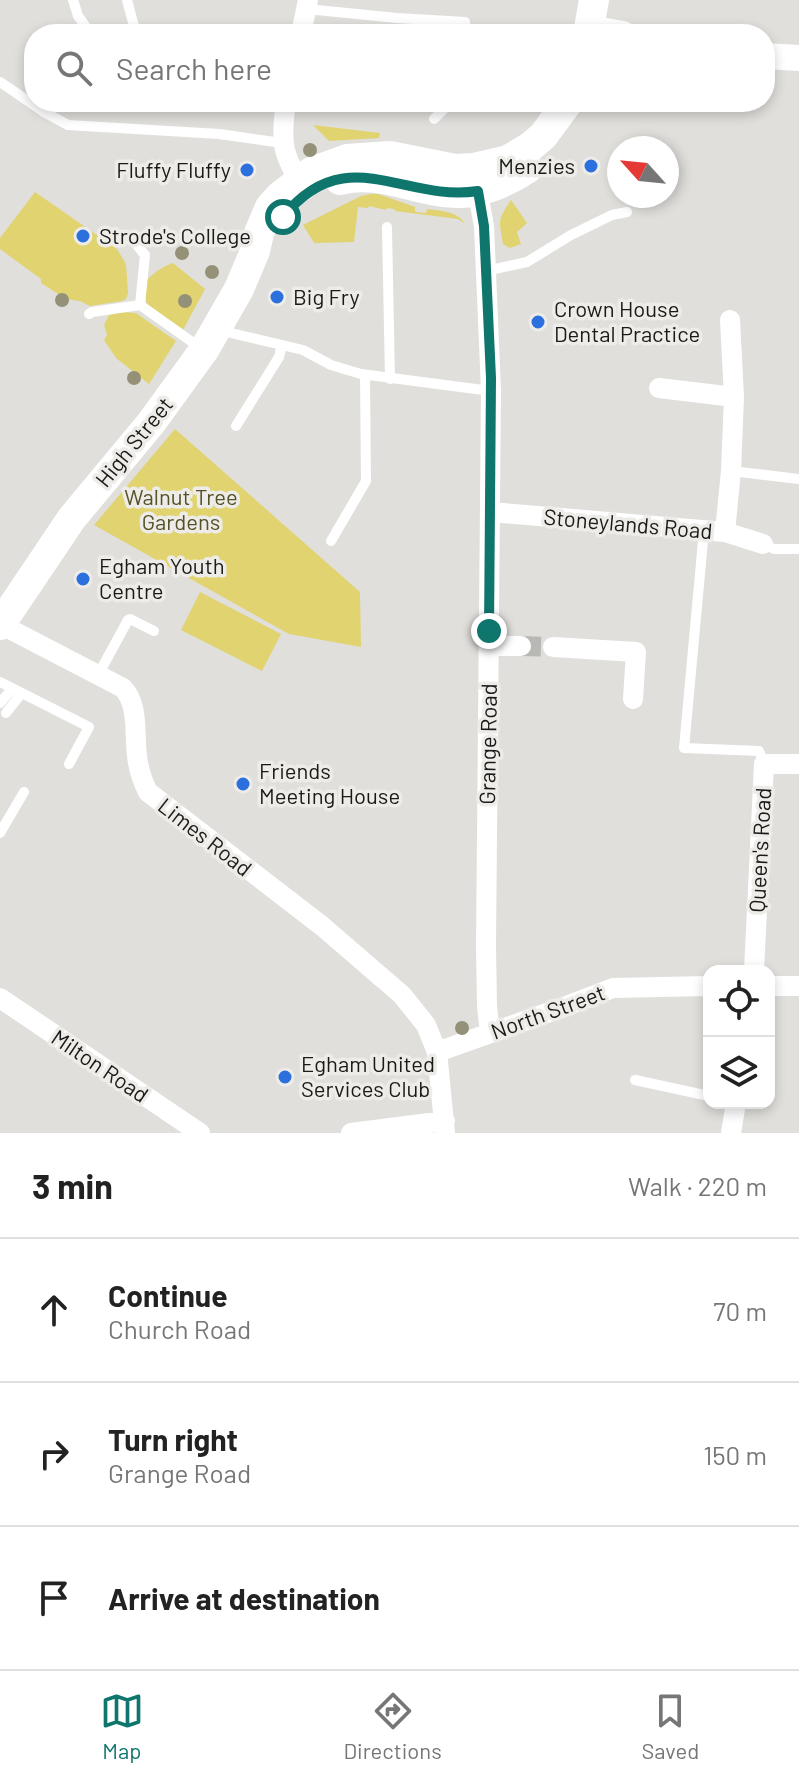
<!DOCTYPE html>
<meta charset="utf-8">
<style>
body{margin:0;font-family:Barlow,sans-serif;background:#f2f2f2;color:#222}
.controls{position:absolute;right:24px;bottom:24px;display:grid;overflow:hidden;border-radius:16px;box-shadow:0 4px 12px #0003}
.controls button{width:72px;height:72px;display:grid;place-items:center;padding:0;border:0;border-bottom:2px solid #e0e0e0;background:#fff;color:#222;font:40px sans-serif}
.compass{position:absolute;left:607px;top:136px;width:72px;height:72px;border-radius:50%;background:#fff;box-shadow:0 4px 12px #0003;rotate:297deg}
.stop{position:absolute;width:24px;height:24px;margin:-18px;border:6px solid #0f766e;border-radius:50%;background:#fff}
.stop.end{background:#0f766e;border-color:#fff;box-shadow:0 2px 8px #0008}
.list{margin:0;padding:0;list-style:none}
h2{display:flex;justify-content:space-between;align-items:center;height:104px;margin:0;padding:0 32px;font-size:34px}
h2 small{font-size:26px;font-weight:400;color:#767676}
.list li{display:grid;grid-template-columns:52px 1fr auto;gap:24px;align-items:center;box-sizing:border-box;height:144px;padding:0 32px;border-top:2px solid #e0e0e0}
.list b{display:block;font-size:30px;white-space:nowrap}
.list p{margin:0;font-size:26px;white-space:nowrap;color:#767676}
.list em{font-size:26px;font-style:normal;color:#767676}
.icon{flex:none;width:44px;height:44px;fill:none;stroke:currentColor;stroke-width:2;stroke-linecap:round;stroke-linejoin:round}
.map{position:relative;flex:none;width:799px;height:1133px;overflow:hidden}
.search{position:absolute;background:#fff;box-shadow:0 4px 12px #0003;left:24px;right:24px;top:24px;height:88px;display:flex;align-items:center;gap:20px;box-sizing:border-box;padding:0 28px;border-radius:32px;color:#767676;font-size:30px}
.sheet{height:536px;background:#fff}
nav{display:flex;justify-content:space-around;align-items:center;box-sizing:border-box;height:112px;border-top:2px solid #e0e0e0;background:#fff;font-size:22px;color:#767676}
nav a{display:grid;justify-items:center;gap:4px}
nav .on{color:#0f766e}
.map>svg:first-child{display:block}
</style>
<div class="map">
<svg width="799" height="1133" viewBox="0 0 799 1133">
<rect width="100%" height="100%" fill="#e0dfdb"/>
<path fill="#e0d370" d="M313,125L380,133L379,138L329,141Z
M35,192L117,249L126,264L128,293L126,299L122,301L90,306L80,301L66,299L41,283V279L0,249V238Z
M371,194H378L415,207V212L426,213L427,209C441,211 458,211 465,224L458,219L395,211L394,209L387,208L386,210L369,206L368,208L358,207L354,242L314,243L303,225L361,196Z
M511,200L527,223L517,232L521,244L510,248L503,244C499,220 497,221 511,200Z
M173,263L205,289L183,330L147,304C146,300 144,295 144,290C144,277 162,267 173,263Z
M121,312L136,313L176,341L149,384L116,358L104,340L107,335L104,325L109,315Z
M175,429L360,592L361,647L289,634L94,525Z
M200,592L281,634L262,671L181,630Z"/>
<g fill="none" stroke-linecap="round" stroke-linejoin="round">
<path stroke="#b8b8b4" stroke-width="20" stroke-dasharray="20 10" stroke-linecap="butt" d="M521,646L553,647"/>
<path stroke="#fff" stroke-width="10" d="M73,0L78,16L91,34
M127,0L136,34
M307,9L397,18L465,22L466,34
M0,82L44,112L68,125L219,134L282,143
M434,119L451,102
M387,227L390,379
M124,236L131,238L145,255L140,305L202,349
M486,271L527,262L571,235L612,215L627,212
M89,314L92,312L140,305
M218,330L303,350L331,365L361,374L491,391
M236,426L279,357L282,345
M731,471L799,479
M704,530L684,748L759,751L764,764
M331,541L366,481L365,375
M763,544L774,549H799
M98,675L128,620L130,619L154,631
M0,682L89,727L69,764
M0,703L12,689
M6,713L21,694
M0,833L24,792
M635,1080L709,1096"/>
<path stroke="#fff" stroke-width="20" d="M301,34L308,0
M286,102C280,143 282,155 305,190
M475,178L484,226L491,391L486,946L487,1006L490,1033
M659,388L734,397
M491,512L725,532L763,544
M725,532L731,471L734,397L730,320
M0,624L123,688C139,705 134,733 137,755C138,768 142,780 148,792L322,926L402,995L426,1025L437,1052L445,1133
M490,646H521
M553,647L636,652L633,699
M754,971L764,764H799
M769,986H799
M0,998L200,1133
M437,1052L561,1008L613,988L709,986
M351,1133L445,1121
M731,1133L736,1103"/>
<path stroke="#fff" stroke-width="26" d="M589,28L623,34
M765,56L799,58"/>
<path stroke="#fff" stroke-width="30" d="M588,34L594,0
M340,180C380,169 418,193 458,193C481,194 509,181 528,168
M0,625L72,518L151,423L204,350L239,289L255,251L259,233L270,207L280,196L311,172L347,159L390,156L455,169L473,168L508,160L530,147L543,136L568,102"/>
</g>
<g fill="#949178">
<circle cx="310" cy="150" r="7"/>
<circle cx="182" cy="253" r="7"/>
<circle cx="212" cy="272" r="7"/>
<circle cx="62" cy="300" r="7"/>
<circle cx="185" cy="301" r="7"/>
<circle cx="134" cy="378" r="7"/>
<circle cx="462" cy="1028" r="7"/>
</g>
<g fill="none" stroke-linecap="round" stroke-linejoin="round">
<path stroke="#0f766e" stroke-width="10" d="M283,217C346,139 404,203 478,191L484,226L491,378L489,631"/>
</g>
<g fill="#2c70dd" stroke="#edece8" stroke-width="3">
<circle cx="591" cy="166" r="8"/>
<circle cx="247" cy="170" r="8"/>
<circle cx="83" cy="236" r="8"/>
<circle cx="277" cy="297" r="8"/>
<circle cx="538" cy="322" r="8"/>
<circle cx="83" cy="579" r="8"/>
<circle cx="243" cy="784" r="8"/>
<circle cx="285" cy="1077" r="8"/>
</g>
<g text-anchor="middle" stroke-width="7" stroke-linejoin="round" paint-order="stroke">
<g font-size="22" fill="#1a1a18" stroke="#edece8" text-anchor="start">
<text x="575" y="174" text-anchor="end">Menzies</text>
<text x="231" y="178" text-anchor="end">Fluffy Fluffy</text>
<text x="99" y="244">Strode's College</text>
<text x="293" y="305">Big Fry</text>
<text x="554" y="317">Crown House<tspan x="554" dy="25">Dental Practice</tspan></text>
<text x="99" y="574">Egham Youth<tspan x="99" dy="25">Centre</tspan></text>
<text x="259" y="779">Friends<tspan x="259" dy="25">Meeting House</tspan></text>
<text x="301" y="1072">Egham United<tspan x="301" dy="25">Services Club</tspan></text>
</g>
<g font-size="22" fill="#1a1a18" stroke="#edece8">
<text transform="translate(134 442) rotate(-51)" y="8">High Street</text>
<text transform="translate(628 524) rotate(5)" y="8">Stoneylands Road</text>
<text transform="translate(488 744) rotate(-89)" y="8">Grange Road</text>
<text transform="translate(205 837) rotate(38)" y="8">Limes Road</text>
<text transform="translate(760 850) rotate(-87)" y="8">Queen's Road</text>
<text transform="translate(548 1012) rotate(-20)" y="8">North Street</text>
<text transform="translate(100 1066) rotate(34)" y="8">Milton Road</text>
</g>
<g font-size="22" fill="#565127" stroke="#edece8">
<text x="181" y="505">Walnut Tree<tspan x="181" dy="25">Gardens</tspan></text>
</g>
</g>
</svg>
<div class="controls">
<button><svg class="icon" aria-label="locate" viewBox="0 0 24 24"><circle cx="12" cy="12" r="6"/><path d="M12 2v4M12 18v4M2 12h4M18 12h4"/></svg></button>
<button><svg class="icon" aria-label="layers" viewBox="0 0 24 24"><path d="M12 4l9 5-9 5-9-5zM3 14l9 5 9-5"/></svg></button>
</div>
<svg class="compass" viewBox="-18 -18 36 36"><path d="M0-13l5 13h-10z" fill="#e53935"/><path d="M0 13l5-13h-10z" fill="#767676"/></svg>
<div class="stop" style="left:283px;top:217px"></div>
<div class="stop end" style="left:489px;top:631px"></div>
<div class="search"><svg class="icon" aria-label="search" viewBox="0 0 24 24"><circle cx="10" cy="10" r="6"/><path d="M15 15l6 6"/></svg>Search here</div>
</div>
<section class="sheet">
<h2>3 min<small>Walk · 220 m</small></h2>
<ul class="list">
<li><svg class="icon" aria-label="ahead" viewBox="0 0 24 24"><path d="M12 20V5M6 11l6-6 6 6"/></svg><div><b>Continue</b><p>Church Road</p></div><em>70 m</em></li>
<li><svg class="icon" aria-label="right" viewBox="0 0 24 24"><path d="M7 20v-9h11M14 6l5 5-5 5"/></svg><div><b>Turn right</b><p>Grange Road</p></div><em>150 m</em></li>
<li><svg class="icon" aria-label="arrive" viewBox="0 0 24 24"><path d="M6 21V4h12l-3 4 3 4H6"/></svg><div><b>Arrive at destination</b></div></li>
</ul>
</section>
<nav>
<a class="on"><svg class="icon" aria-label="map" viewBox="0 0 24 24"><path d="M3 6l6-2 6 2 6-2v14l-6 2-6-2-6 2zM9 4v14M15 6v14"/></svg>Map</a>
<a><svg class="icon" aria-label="directions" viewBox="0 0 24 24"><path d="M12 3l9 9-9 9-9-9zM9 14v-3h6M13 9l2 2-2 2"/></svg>Directions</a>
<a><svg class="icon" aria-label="saved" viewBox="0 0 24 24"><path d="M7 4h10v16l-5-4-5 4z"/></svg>Saved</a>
</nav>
